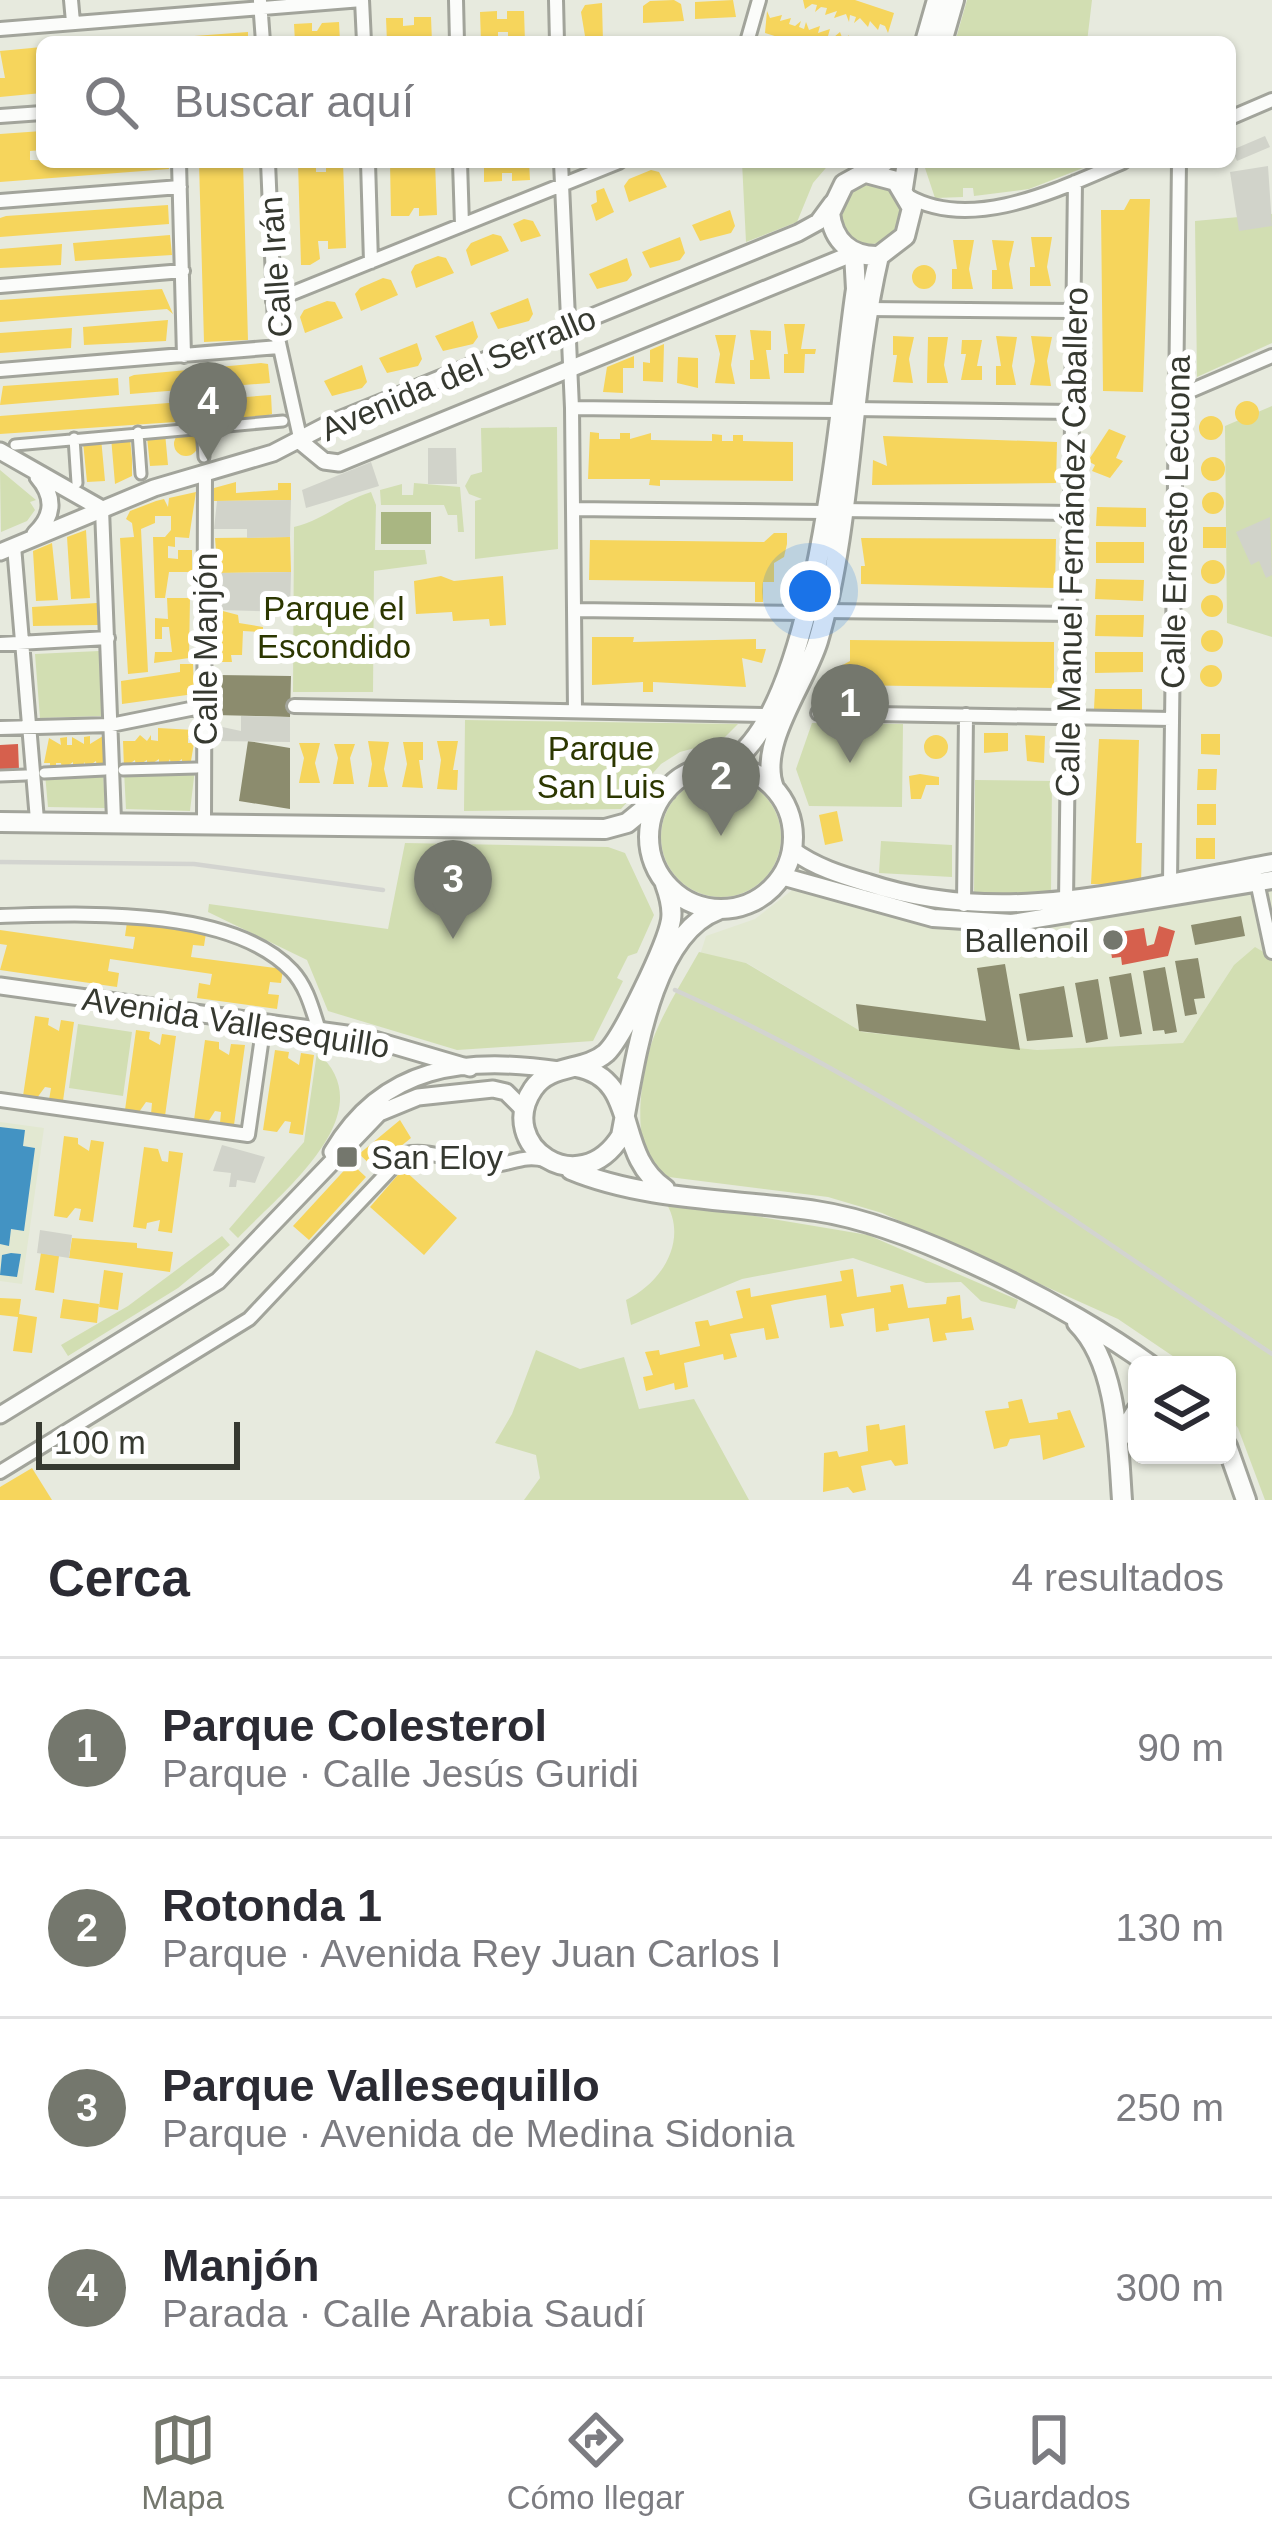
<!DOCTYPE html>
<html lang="es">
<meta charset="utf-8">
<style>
body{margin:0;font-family:Arial,sans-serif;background:#f7f7f7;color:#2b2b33}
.controls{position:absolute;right:36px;bottom:36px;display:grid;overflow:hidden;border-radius:18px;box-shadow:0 3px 9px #0004}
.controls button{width:108px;height:108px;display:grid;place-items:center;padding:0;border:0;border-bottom:3px solid #e1e1e2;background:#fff;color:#2b2b33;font:60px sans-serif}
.scale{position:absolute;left:36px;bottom:30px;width:204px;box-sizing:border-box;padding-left:12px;border:6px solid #363930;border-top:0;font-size:33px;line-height:42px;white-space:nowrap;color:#363930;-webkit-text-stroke:9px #fff;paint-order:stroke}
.you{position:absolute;left:810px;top:591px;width:42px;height:42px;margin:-30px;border:9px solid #fff;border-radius:50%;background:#1a73e8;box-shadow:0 0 0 18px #1a73e833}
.badge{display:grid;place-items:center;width:78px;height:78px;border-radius:50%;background:#74776d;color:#fff;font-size:39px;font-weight:700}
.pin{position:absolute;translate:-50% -99px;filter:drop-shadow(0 3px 6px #0008)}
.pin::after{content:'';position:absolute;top:63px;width:42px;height:36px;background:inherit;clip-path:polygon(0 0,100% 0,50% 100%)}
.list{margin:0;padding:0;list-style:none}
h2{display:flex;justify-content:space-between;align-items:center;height:156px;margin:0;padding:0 48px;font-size:51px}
h2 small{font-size:39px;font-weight:400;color:#7c7c81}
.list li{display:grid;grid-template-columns:78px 1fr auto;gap:36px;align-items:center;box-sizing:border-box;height:180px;padding:0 48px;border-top:3px solid #e1e1e2}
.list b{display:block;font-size:45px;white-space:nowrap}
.list p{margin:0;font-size:39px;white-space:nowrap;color:#7c7c81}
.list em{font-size:39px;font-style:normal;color:#7c7c81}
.icon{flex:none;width:66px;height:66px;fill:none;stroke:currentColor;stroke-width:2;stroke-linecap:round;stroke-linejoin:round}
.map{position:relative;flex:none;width:1272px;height:1500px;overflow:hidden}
.search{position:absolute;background:#fff;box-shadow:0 3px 9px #0004;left:36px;right:36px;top:36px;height:132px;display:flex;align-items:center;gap:30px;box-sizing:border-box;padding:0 42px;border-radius:18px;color:#7c7c81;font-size:45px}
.sheet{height:876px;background:#fff}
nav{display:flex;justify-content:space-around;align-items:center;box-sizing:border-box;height:168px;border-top:3px solid #e1e1e2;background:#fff;font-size:33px;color:#7c7c81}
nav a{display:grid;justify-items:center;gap:6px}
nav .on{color:#74776d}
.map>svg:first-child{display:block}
</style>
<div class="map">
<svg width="1272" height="1500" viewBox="0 0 1272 1500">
<rect width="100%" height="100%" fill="#e7eade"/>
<path fill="#e2e8d1" d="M1272,866V957L1234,965L1183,1043L1037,1050L862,1032L747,963L700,955L706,936L755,919L791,891L805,869L919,908L991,916L1056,912Z
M0,1122L44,1128L22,1284L0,1281Z"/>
<path fill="#d2deb2" d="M967,0H1092L1087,42H955Z
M742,162H831L813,183L797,222L746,242Z
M923,162H1086L1083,168L1029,189L974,196L973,188H963V197L935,198Z
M841 214a30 30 0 1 1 60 0a30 30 0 1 1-60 0Z
M1272,214V343L1197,377L1195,221Z
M1272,406V637L1227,623L1225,426Z
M557,427L558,549L475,559V501L482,499L469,494L465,486L471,475L482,472L481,428Z
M0,470L36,500L30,502L35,510L27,521L1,532Z
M414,483L460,487L464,532H458L457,515H448L444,505H381L380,490L402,484V495H413Z
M371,492L376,505L375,550H425L427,564L374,571L373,692H293L294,527C326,519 339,502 371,492Z
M99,651L102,716L40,718L35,654Z
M465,720L738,724L721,741L680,752L661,764L621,809L464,811Z
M812,723L903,724L902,807L809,806L796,769Z
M195,769L190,811L126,809L124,771Z
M103,772L105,808L48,807L45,774Z
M661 837a60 60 0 1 1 120 0a60 60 0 1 1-120 0Z
M975,780L1052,781L1051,892L974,894Z
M881,841L952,845V877L879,873Z
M405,843L608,847L625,853L654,915L637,953L628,956L617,978L623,981L593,1041L457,1050L328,1011L307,960L208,912L209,904L388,929Z
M1255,947L1272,957V1500H1265L1238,1428L1227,1414V1365H1186L1118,1319L882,1213L828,1197L661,1176C628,1152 641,1067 655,1034C667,1005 684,979 699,952L746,963L862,1032L1037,1050L1183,1043L1234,965Z
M78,1024L132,1032L123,1096L69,1088Z
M317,1052C387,1113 279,1194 238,1238L229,1229L304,1142Z
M665,1201L868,1235L1018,1300L1015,1309L981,1301L961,1282L926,1283L853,1258L742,1279L631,1325L626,1300C663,1282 689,1239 665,1201Z
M222,1236L230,1245L178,1288L68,1356L61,1345L128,1306Z
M536,1350L580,1369L624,1357L639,1409L694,1399L749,1500H524L540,1478L536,1455L495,1443L512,1414Z"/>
<path fill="#a9b682" d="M381,512H431V544H381Z"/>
<path fill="#f6d55c" d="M674,0L681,4L684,21L643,23V6L650,1Z
M733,0L736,17L695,19V2Z
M803,0H855L894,13L888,33L885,26L880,24L878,30L870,21L868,27L860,18L854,23L856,17L850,15L849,22L846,14L834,18L837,11L825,15L827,8L821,7L815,12L817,5L812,4L805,9Z
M602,3L603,42H586L581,12L585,5Z
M497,11V19H507V11H524L525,42H508V32H498V42H481L480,12Z
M767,11L770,18L782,15L780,21L791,18L789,24L795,26L801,21L799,27L804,29L806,22L809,30L820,26L818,33L830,29L828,36L834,37L840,32L843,40L849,35L847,42H794L765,33Z
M414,17H431L432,42H387L386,18H403V26L414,25Z
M339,22L340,42H295L294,24L312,23V31H317L322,23Z
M248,32V42H154V39Z
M42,47V93L0,97V78H5L0,51Z
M42,131V150L30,151V160L168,162L169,169L0,182V134Z
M199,162H243L248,340L204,342Z
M298,162H316V172H326V162H343L346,248L328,249V241H318L320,259L310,265H301Z
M390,162H407V167L435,162L437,215L419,216V208H414L409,216H391Z
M484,162H529L530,180L512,181V173H502V181L484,182Z
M651,170L659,172L667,187L629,202L624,186L629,179Z
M604,188L614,212L596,221L591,205L597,202L596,191Z
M1130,199H1150L1143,392L1103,391L1101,210H1124Z
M168,205L169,224L0,237V218L6,216Z
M730,210L735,226L731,233L700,241L692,225Z
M524,219L533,221L541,236L521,242L513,224Z
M493,234L501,236L509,251L471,266L466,250L471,243Z
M170,235L172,255L75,261L73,243Z
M680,237L685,253L680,260L650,268L642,252Z
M1031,237H1052L1047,267L1051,286H1030V267H1035Z
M953,240H974L969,269L973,289H952V269H957Z
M992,240L1014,241L1009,264L1013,289H992V270H997Z
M62,244L61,265L0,268V249Z
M438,256L446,258L454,273L416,288L411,272L415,265Z
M627,258L632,275L627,281L597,289L589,274Z
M912 277a12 12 0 1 1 24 0a12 12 0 1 1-24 0Z
M383,278L391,280L398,295L361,311L355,294L360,288Z
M162,289L173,314L167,309L0,322V300Z
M528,298L533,314L529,321L498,329L490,313Z
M327,301L335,302L343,318L305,333L300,317L304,310Z
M168,320L166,341L84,345L83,327Z
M473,321L478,337L473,344L443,351L435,336Z
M784,324H805L801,349H816L815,354H805L804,373H784V354H788Z
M72,328L71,348L0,353V333Z
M750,330L771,331V350H766L770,379H750V360H754Z
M715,335H736L731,365L735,384L715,383L720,354Z
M893,336L914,337L909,359L913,383L893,382L897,355H893Z
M996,336L1017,337L1012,366L1016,385H996V366H1001Z
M1031,336L1052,337L1047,361L1051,386L1030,385L1035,361Z
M928,337H948L944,365L948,383H927Z
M962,340H982L977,366H982V380H961L966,354H961Z
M417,343L422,359L418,366L387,373L379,358Z
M664,344L663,382L643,381V362L650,363V350Z
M634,356V368H623V393L603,392L607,367Z
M678,357L698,358V388L677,383Z
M261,363L268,364L270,383L130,394L129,377L134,375Z
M362,365L367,382L362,388L332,396L324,381Z
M118,378L119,395L0,405L3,386Z
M271,395L272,414L265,416L0,434V416Z
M1235 413a12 12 0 1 1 24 0a12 12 0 1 1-24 0Z
M1199 428a12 12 0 1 1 24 0a12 12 0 1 1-24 0Z
M1109,429L1126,436L1116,458L1123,461L1110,478L1092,471L1095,465L1088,461Z
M590,432L599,433V439H620V433H630V439L651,433V440L712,441V434L722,435V441H733V435H743V441L793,442V481L660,480V486L649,485L650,479H588Z
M174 444a12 12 0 1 1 24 0a12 12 0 1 1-24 0Z
M165,433L168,465L150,466L147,437Z
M883,436L1057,442L1056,483L872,485L873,460L887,466Z
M111,437L130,438L132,459V476L115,484Z
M101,438L105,481L87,482L83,442Z
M1201 469a12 12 0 1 1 24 0a12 12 0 1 1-24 0Z
M236,482V493L278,490V483H291V500L214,501V488Z
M1202 503a11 11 0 1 1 22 0a11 11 0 1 1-22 0Z
M196,492L189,538L175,537V547L168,546V558L178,559V550H192V572H169L165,598H155L153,537H165L171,530V516H155V523L141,529L148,672L128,674L120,538L134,537L132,523L126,519L130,511L156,501L164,499L168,507L169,498Z
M1097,507L1146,508V527L1096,526Z
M1203,527H1226V548H1203Z
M86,530L90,598L71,599L67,537Z
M774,533H787V544L784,557L774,563V582H763V602H755V582L589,580L590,540L764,542Z
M290,537L291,572L218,573L215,538Z
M861,538L1056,539L1055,588L861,584V566H865Z
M1096,542H1144V563H1096Z
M52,543L58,600L36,601L33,551Z
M1201 572a12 12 0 1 1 24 0a12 12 0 1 1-24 0Z
M441,576L454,581L503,576L506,625L490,626L489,619L453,621L452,612L416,614L414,581Z
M1096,579L1144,580L1143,601L1095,599Z
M1201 606a11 11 0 1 1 22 0a11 11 0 1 1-22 0Z
M167,598H190L189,658L154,663L155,652H172L169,627H162V639H155V618L168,619Z
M97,603L98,625L33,626L32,607Z
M219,610L238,615L239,623L263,627V632L243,631L242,655H231L232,662H221V639H215Z
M1096,615H1144L1143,637L1095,636Z
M1201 641a11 11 0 1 1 22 0a11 11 0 1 1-22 0Z
M592,637H634L633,642L756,639V649H766L762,663L742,658L746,687L653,682V692H643V682L592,685Z
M850,640L1054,642V688L839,685V667L850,661Z
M1095,652H1143V672L1095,673Z
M180,664H193L194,694L122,704L121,681L180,672Z
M1200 676a11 11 0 1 1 22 0a11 11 0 1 1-22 0Z
M1095,689H1142V710L1094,709Z
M158,728L194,730V737H188V743H194L190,767H182V759L171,767L170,759L166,767H159V759L147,767V760L136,767L135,760L124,768L123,741H135L140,735L147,741L151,735V740L158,741Z
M984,733H1008V751L984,753Z
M1201,734H1220V755L1201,754Z
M1025,735L1045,736L1044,763L1027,761Z
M924 747a12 12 0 1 1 24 0a12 12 0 1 1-24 0Z
M90,736V744L103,736L104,768L97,769L96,761L85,769V762L80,769L73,770V762L62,770L61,763H56V770H50V763H44L49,738L61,745L60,738L67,737V745H72V737L84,744V737Z
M1099,739L1139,740L1136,843H1142L1141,885L1091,884Z
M368,741L389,742L384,769L388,787H368L372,764Z
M437,741H458L453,770H458L457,790L437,789L441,760Z
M403,742H423V760H419L423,788L402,787L407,764Z
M299,743H320L315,763L320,783H299L304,758Z
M334,744H355L350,758L354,784H333L338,758Z
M1198,769H1217L1216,790H1197Z
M920,774L939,777V785H926L921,799H911L909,776Z
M1197,804H1216V825H1197Z
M837,811L843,841L825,845L819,815Z
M1196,838H1215V859H1196Z
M127,922L206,933L204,946L193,945L191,957L283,969L281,983L270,982L268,994L279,995L277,1009L197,998L199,983L210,985L212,974L110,959L108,971L119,973L117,987L0,970L7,945L0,944V930L133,949L135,937L125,936Z
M35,1016L49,1018L48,1025L59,1031L61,1020L74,1022L63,1101L49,1100L51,1088L45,1087L37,1098L23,1096Z
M136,1030L150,1032L149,1039L160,1045L162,1034L176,1036L165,1116L151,1114L152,1103L146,1102L139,1112L125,1110Z
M205,1040L219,1042V1049L229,1055L231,1044L245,1045L234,1125L220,1123L221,1112L215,1111L208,1122L194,1120Z
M275,1050L289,1052L288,1058L299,1065L301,1053L314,1055L303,1135L289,1133L291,1122L285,1121L277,1132L263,1130Z
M400,1120L411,1138L374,1168L359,1154Z
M64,1136L78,1138V1144L89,1151L91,1140L104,1142L93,1222L79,1220L81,1209L75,1208L67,1218L54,1216Z
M144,1147L158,1149L162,1161L168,1162L169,1151L183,1153L172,1233L158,1231L160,1220L147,1223L146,1229L133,1227Z
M351,1163L366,1177L309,1240L293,1226Z
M403,1169L457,1218L424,1255L370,1207Z
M72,1238L137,1243V1248L173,1252L170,1272L69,1258Z
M41,1253L59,1256L54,1293L35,1290Z
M853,1269L857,1297L891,1292L890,1286L903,1284L908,1308L946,1304L947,1297L960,1295L962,1319L971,1317L974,1330L945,1333L947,1340L933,1342L929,1318L888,1324L889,1330L876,1332L874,1308L841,1314L844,1326L830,1328L826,1295L795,1300L771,1305L779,1338L766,1340L764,1328L730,1334L737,1357L724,1360L723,1354L684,1363L688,1387L675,1390L674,1383L646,1391L643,1377L653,1375L645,1352L659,1350L660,1355L700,1346L695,1322L708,1320L710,1326L743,1318L736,1291L750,1288L751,1297L842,1281L840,1271Z
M104,1270L123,1273L118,1310L99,1307Z
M0,1298L21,1299L19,1314L37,1317L32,1353L13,1351L18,1317L0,1315Z
M63,1299L99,1304L97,1323L60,1318Z
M1022,1399L1029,1423L1058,1419L1057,1413L1070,1410L1085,1447L1043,1460L1040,1435L1010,1439L1007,1446L994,1449L985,1411L1009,1408L1008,1402Z
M879,1424L880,1430L905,1425L908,1464L895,1466L891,1460L861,1466L866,1490L853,1493L848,1487L823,1492L824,1453L837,1451L839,1457L868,1451L866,1426Z
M32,1468L52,1500H0V1487Z"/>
<path fill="#d6604d" d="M18,744L19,770L0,772V745Z
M1159,926L1175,931L1168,956L1122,965L1121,957L1112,958L1108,934L1144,928L1147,946L1154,944Z"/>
<path fill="#4393c3" d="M0,1127L25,1130L23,1146L35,1148L24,1231L11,1229L9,1246L0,1244Z
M11,1253L21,1254L17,1277L0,1275L2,1255Z"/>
<path fill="#8c8c6e" d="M216,675L291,676L290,717L215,715Z
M248,741L290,748V809L239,801Z
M1241,916L1245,936L1195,945L1191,925Z
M1198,958L1205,998L1194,999L1197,1014L1185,1016L1175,961Z
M1005,964L1020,1050L859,1031L856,1004L986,1021L977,968Z
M1165,967L1177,1032L1165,1034L1164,1030L1153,1031L1143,971Z
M1131,973L1142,1034L1120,1037L1109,977Z
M1098,979L1108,1039L1086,1043L1075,983Z
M1064,986L1073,1037L1027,1041L1019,994Z"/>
<path fill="#d1d3ca" d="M1265,136L1270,147L1237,161L1232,150Z
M1268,166L1272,226L1239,231L1230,172Z
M428,448H456L457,484H428Z
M371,462L379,486L306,508L302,490Z
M291,500L290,537L247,538V529H214L217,501Z
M1270,517L1272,575L1266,578L1259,561L1251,565L1236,532Z
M291,572L290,612L219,610L218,573Z
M241,716L290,717V742L213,741V725L241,731Z
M222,1145L265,1157L255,1183L237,1180L236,1187H229L231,1173L213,1171Z
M40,1230L72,1235L69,1258L37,1253Z"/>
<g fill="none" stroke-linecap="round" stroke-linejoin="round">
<defs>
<path id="pedestrian" d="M202,427L204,457
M138,432L141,474
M74,438L77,483
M15,445L283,421
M123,770L197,768
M44,773L105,770
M0,776L26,775"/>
<path id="minor" d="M71,0L73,22
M362,0L364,42
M456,0L457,42
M556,0L557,42
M260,1L263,42
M0,29L362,0
M747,42L759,0
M0,116L42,113
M1230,118L1272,100
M179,162L184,356
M268,162L275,325L301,442
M368,162L371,262
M460,162L462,225
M561,162L572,408L575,710
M908,196C973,233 1061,188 1123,162
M0,201L180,187
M0,286L183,271
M273,301L619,162
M868,309L1074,311
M0,370L279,347
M1176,397L1272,356
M572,408L838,411
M853,409L1073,412
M102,509L114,820
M573,509L823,512
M840,510L1072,513
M14,546L37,820
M575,610L807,613
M825,611L1071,614
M0,644L108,638
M294,706L769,715
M818,713L1172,719
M0,728L111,725L205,706
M204,824L205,475
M1256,877L1272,952
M1170,882L1179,162
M1066,902L1075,182
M964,905L966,715
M0,916C82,914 231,906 292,971C307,987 312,1009 319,1030
M0,1100L248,1135L264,1023
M0,1472L249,1319L405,1154C435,1148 460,1166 490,1165C511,1165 522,1154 545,1160"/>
<path id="tertiary" d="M301,442L324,461L339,463L854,253
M0,451L102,509
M35,534C54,516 55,497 38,477
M0,552L154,488L273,453L327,425L798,233L818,222L832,203
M0,986L361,1036L470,1068
M332,1152C383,1065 465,1056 559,1070
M0,1415L218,1281L379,1113L418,1097L493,1089L506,1092L525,1111"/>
<path id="secondary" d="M792,850C815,867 841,875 868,883C1004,928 1136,888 1272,863
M781,876L933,918L1012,923L1272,880"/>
<path id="primary" d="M925,42L937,0
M942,42L954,0
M866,173L896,181L912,208L905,236L879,256C851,257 833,241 830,213L844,184L884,162
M903,188L907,162
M726,765C820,714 840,394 856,289L854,253
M649 837a72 72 0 1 1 144 0a72 72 0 1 1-144 0Z
M774,788C757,744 805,684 818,641C853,522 850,379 879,256
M0,822L605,829L627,823L666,791
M665,884C669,895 673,907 671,920C667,944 623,1037 606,1053C584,1072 550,1063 533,1089C495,1145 579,1203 621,1136C634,1072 648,936 718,910
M576,1067C642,1079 612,1153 665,1189
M571,1170C645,1201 737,1199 816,1211C912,1225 1071,1307 1150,1365
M1077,1323C1118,1364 1118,1445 1122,1500
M1118,1441L1137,1410
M1227,1446L1246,1500"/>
</defs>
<use href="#pedestrian" stroke="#a2a49b" stroke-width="15"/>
<use href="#minor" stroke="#a2a49b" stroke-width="18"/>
<use href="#tertiary" stroke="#a2a49b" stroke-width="21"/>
<use href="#secondary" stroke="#a2a49b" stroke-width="22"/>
<use href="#primary" stroke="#a2a49b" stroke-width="24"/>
<use href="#pedestrian" stroke="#fbfcfa" stroke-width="9"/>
<use href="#minor" stroke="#fbfcfa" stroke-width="12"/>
<use href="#tertiary" stroke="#fbfcfa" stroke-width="15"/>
<use href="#secondary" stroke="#fbfcfa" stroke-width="16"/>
<use href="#primary" stroke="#fbfcfa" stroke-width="18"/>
<path stroke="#d3d4d0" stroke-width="4.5" d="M0,862L194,864L383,890
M675,990C889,1085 1078,1224 1272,1354"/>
</g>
<g fill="#74776d" stroke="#fff" stroke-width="4.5">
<circle cx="1113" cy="940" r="12"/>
<rect x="335" y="1145" width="24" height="24" rx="6"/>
</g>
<g text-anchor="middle" stroke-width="12" stroke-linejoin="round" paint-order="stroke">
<g font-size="33" fill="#363930" stroke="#fff">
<text transform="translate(275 267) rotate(-94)" y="12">Calle Irán</text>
<text transform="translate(458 373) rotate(-23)" y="12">Avenida del Serrallo</text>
<text transform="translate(1175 522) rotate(-89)" y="12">Calle Ernesto Lecuona</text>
<text transform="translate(1071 542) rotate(-89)" y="12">Calle Manuel Fernández Caballero</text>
<text transform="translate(205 649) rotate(-90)" y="12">Calle Manjón</text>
<text transform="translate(236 1022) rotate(9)" y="12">Avenida Vallesequillo</text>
</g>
<g font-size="33" fill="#2c3700" stroke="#fff">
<text x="334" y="620">Parque el<tspan x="334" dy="38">Escondido</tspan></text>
<text x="601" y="760">Parque<tspan x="601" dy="38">San Luis</tspan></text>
</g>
<g font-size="33" fill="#363930" stroke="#fff" text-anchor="end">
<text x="1089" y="952">Ballenoil</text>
<text x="371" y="1169" text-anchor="start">San Eloy</text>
</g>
</g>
</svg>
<div class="controls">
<button><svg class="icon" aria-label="layers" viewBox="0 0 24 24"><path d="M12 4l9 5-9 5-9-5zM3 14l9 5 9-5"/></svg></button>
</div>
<div class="scale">100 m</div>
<div class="you"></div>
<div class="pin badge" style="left:850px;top:763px">1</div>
<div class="pin badge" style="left:721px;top:836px">2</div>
<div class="pin badge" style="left:453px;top:939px">3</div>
<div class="pin badge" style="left:208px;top:461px">4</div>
<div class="search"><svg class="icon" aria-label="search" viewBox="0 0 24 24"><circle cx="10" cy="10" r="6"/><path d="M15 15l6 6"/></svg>Buscar aquí</div>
</div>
<section class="sheet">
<h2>Cerca<small>4 resultados</small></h2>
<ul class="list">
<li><span class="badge">1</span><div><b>Parque Colesterol</b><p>Parque · Calle Jesús Guridi</p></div><em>90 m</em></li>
<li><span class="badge">2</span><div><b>Rotonda 1</b><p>Parque · Avenida Rey Juan Carlos I</p></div><em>130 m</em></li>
<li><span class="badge">3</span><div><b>Parque Vallesequillo</b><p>Parque · Avenida de Medina Sidonia</p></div><em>250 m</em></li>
<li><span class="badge">4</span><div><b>Manjón</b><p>Parada · Calle Arabia Saudí</p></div><em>300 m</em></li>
</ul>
</section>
<nav>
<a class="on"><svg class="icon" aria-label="map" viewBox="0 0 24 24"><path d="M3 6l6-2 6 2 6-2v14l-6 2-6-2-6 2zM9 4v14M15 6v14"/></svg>Mapa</a>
<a><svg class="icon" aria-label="directions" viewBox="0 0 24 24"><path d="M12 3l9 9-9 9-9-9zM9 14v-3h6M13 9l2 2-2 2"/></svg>Cómo llegar</a>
<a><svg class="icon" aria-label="saved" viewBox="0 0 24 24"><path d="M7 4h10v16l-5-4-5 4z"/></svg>Guardados</a>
</nav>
